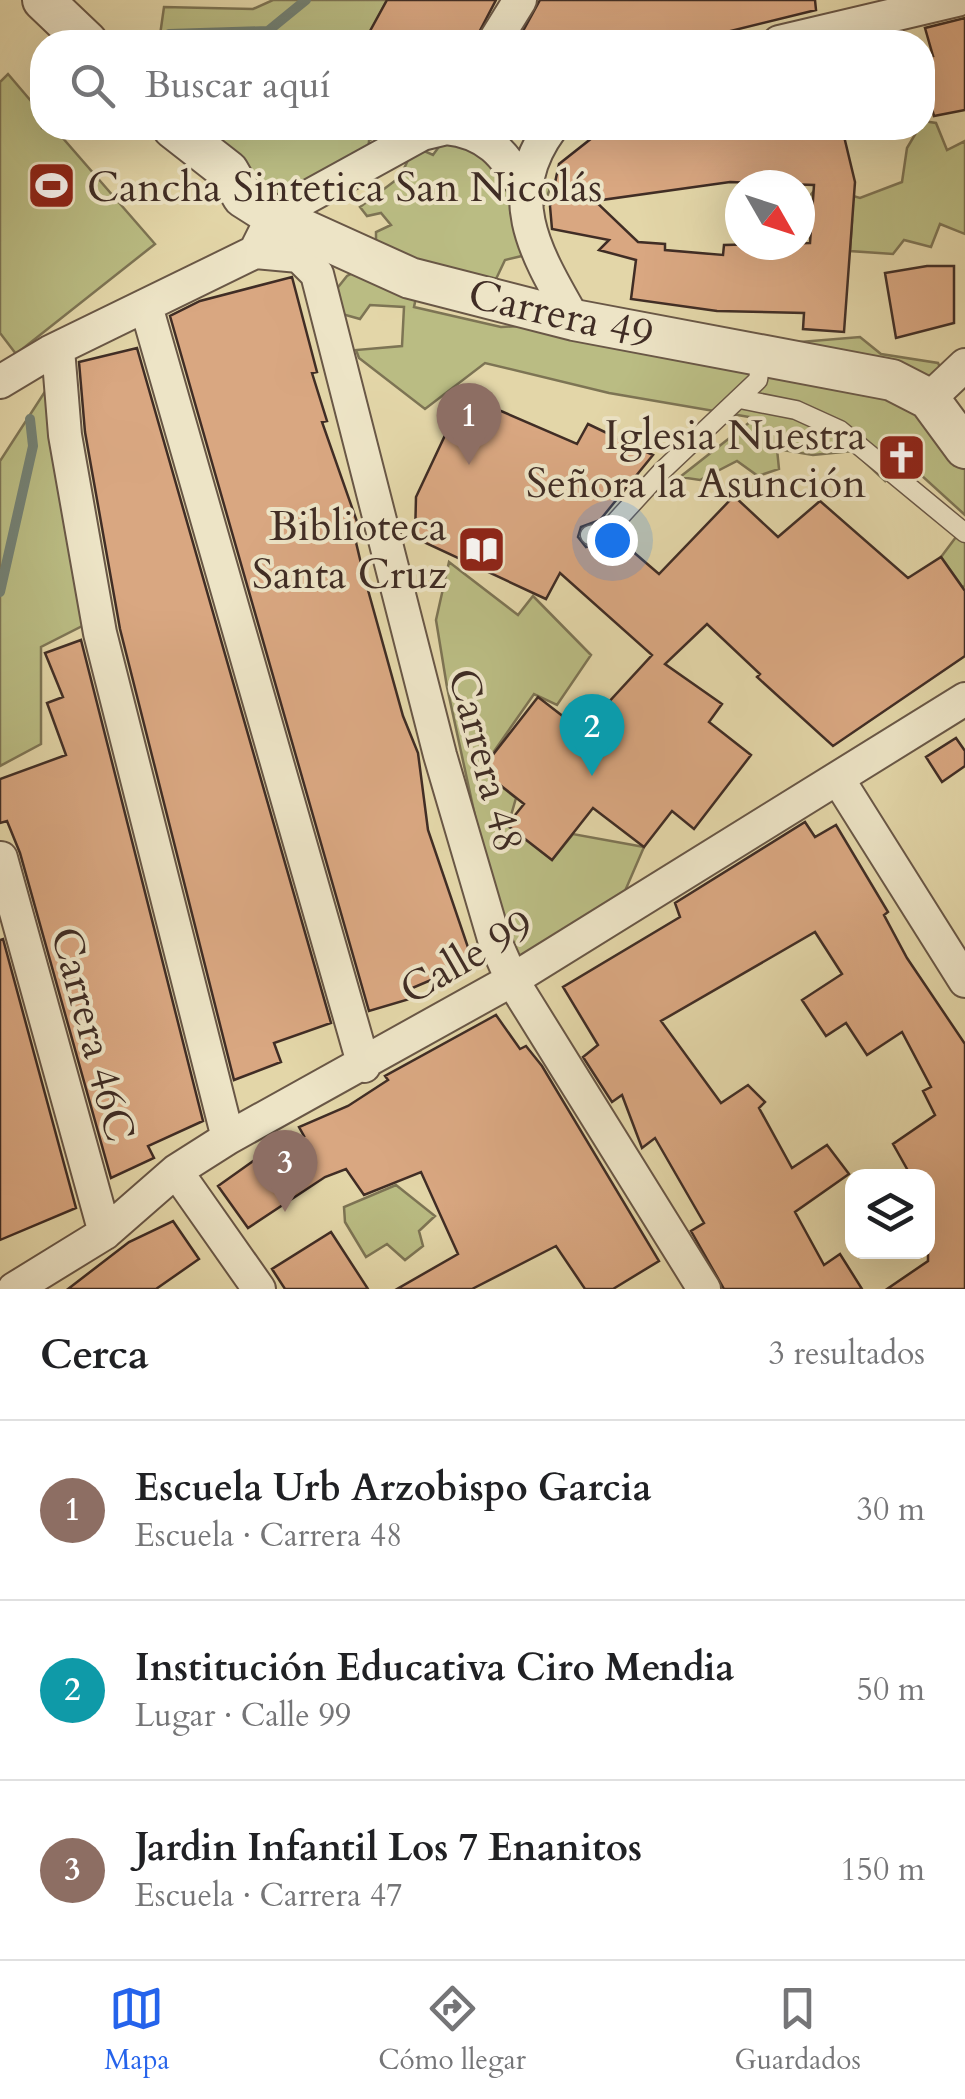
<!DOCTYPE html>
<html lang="es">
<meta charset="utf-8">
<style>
body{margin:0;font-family:Cardo,serif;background:#f2f2f2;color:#202124}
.controls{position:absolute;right:30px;bottom:30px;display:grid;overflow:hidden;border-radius:20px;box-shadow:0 10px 40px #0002}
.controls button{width:90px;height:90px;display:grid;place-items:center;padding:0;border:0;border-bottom:2px solid #e0e0e0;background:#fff;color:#202124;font:50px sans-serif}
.compass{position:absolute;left:725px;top:170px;width:90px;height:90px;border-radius:50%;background:#fff;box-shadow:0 10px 40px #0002;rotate:129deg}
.you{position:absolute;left:612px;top:540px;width:35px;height:35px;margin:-25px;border:8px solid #fff;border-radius:50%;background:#1a73e8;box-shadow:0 0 0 15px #1a73e833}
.badge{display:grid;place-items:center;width:65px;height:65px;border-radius:50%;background:#2563eb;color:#fff;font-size:32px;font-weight:700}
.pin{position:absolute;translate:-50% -82px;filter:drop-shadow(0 2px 5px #0008)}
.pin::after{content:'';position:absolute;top:52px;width:35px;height:30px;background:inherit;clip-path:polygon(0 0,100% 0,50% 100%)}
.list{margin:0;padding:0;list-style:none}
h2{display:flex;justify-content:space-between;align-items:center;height:130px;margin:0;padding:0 40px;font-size:42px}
h2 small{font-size:32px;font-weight:400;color:#757577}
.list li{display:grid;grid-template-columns:65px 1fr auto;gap:30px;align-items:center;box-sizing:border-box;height:180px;padding:0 40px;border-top:2px solid #e0e0e0}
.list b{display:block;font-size:38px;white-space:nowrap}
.list p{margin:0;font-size:32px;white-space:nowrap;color:#757577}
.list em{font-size:32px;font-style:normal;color:#757577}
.icon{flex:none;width:55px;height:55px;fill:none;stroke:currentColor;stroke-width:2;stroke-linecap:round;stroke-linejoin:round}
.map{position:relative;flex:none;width:965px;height:1289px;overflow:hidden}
.search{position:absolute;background:#fff;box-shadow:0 10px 40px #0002;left:30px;right:30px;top:30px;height:110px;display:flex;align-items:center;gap:25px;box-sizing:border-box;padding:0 35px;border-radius:40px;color:#757577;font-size:38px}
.sheet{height:670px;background:#fff}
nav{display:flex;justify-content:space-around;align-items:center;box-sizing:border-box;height:140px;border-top:2px solid #e0e0e0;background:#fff;font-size:28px;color:#757577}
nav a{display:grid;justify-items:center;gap:5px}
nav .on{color:#2563eb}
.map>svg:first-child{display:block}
</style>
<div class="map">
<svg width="965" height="1289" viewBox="0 0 965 1289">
<rect width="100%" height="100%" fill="#e3d6a8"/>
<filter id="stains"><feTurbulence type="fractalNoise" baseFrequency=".002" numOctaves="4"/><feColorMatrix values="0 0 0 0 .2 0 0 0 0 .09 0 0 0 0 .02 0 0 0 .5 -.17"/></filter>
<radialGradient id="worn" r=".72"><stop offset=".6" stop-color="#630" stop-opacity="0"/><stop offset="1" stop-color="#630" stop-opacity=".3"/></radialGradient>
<path fill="#babc83" stroke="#7d7454" stroke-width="2.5" d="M273,0H387L365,42H159L164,7L253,9Z
M8,74L42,114V128H54L155,244L16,354L0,333V82Z
M923,121L936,123L947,150L965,141V234L940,224L931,247L904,240L893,254L850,251L852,221L812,218L810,238L800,227V208L818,186L860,198L902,182L907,148Z
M173,128H386L369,141L367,164L311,193L243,197Z
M451,130L552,183L544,205L523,210L536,271L522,256L505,260L488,296L421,273L414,307L501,327L576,323L800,342L860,337L881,354L938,363L965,422V515L898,454L885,481L853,451L813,455L777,449L779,469L758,476L737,461L700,480L680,477L755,418L609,393L485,363L425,409L359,358L356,350L402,346L404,307L370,305L360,319L342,314L335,291L347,276L376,261V232L391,225L381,213L367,216L360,207L400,177L410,156L422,150L433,155Z
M57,373L90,622L41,647V744L0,766V461Z
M965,525V585L963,588L941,557Z
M449,562L518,615L533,596L591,655L557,705L534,694L481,770L516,798L508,826L552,860L573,834L644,847L625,891L518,965L488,876L447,687L436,620Z
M396,1185L435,1216L419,1231L423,1246L405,1260L387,1244L366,1257L345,1222L344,1207Z"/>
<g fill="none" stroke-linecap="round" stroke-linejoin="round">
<path stroke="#738174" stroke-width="10" d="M169,34L268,31L306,0
M0,592L33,446L30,419"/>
</g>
<path fill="#d9a781" stroke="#402d25" stroke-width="2.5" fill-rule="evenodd" d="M387,0H496L474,42H364Z
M540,0H815L816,10L686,42H517Z
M965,18V110L934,116L922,71V58L933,56L925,28Z
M625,128H842L855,182L844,332L803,329L804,313L717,311L631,299L636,260L599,250L609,240L552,229L550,206L559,164L592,138ZM730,182L814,185L810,243L724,245L723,255L665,250V244L638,242L595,201Z
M927,266H954V323L896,338L885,273Z
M292,277L317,372L312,373L327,421L322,422L362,536L355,538L363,572L403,716L418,753L428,830L473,962L410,989L413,998L369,1011L170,316L200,301Z
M137,348L331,1023L274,1043L281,1062L234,1080L120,629L85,432L79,362Z
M464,395L577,444L588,424L653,455L600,520L581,527L578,537L586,547L617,538L659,574L734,496L778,537L820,501L908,578L941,557L965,591V656L833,746L757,677L760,674L707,624L665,664L722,704L709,722L751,755L694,829L672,811L644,847L593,808L552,860L507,825L524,804L481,770L538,697L582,731L652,655L560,573L546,599L415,538L416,497Z
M81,640L203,1121L148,1146L154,1158L111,1178L20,853L7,821L0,823V779L66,755L47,703L63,697L45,653Z
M956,738L965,751V766L942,782L926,757Z
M805,822L815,837L836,825L888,912L884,915L907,958L965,1044V1289H887L928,1261V1176H911L893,1144L935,1115L923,1091L931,1087L902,1032L867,1055L846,1023L826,1036L802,1000L842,974L815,932L661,1021L721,1103L748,1085L765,1102L759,1108L792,1168L827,1145L849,1174L795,1212L824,1265L840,1254L862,1289H724L691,1231L704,1223L655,1138L642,1148L622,1095L612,1102L583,1057L598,1045L563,987L680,917L675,903Z
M3,939L76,1208L0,1240V940Z
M496,1015L520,1049L526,1046L542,1066L659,1261L613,1289H585L556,1246L472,1289H397L458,1254L421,1172L364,1195L346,1169L325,1177L248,1228L218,1186L270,1149L304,1136L299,1127L348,1106L388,1080L385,1076Z
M173,1221L199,1259L156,1289H68L129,1242Z
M331,1232L368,1289H285L272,1269Z"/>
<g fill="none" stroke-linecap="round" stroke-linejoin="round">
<defs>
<path id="service" d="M740,399L796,410L840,430L965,533
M590,535L607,531L662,471L758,380L762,353"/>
<path id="minor" d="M494,42L520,0
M779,42L957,0
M446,128C487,132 505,154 525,189
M551,128C500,197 537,255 574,320
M255,252L299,256L317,274L440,755L494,939L512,980L704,1289
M146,306L364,1066
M58,349L65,435L100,633L228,1138
M0,382L50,352L255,252L273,216L422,134L447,128
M929,399L965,365
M838,779L965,981
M1,858L105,1233
M176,1171L259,1289
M14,1289L105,1233L176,1171L228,1138L512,980L965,699"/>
<path id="tertiary" d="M43,0L87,42
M173,128L228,171L243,197L273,216L410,278L574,320L892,380L929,399L965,448"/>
</defs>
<use href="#service" stroke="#695746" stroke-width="21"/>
<use href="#minor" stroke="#695746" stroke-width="36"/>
<use href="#tertiary" stroke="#695746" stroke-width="44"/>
<use href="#service" stroke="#ede4c6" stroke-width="18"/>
<use href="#minor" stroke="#ede4c6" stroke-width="32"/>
<use href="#tertiary" stroke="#ede4c6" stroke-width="40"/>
</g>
<defs>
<symbol id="stadium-square" viewBox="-11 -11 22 22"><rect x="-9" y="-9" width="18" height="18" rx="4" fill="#8f2418" stroke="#ede4c6"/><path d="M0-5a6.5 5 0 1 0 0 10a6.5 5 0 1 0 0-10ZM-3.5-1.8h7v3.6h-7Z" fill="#fff"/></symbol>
<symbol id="church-square" viewBox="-11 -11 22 22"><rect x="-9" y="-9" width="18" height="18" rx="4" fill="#8f2418" stroke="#ede4c6"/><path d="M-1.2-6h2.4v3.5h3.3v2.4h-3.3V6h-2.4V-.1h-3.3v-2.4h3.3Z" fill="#fff"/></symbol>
<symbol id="library-square" viewBox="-11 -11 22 22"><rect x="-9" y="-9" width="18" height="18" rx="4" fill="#8f2418" stroke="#ede4c6"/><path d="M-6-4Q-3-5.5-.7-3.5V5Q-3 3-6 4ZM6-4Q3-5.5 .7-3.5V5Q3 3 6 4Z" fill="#fff"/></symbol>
</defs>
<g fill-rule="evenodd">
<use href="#stadium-square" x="24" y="158" width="55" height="55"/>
<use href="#church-square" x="874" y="430" width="55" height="55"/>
<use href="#library-square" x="454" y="522" width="55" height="55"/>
</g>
<g text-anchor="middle" stroke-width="8" stroke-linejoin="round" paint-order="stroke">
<g font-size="42" fill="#402d25" stroke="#ede4c6" text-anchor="end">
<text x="87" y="201" text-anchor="start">Cancha Sintetica San Nicolás</text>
<text x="866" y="449">Iglesia Nuestra<tspan x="866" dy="48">Señora la Asunción</tspan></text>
<text x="447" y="540">Biblioteca<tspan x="447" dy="48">Santa Cruz</tspan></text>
</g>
<g font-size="42" fill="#402d25" stroke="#ede4c6">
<text transform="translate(561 313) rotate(13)" y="15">Carrera 49</text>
<text transform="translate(487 760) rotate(75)" y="15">Carrera 48</text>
<text transform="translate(466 956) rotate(-30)" y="15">Calle 99</text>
<text transform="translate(94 1034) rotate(75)" y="15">Carrera 46C</text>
</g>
</g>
<rect width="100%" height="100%" filter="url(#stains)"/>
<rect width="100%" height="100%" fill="url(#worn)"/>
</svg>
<div class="controls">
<button><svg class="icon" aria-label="layers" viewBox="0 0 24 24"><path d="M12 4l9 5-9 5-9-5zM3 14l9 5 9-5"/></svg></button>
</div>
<svg class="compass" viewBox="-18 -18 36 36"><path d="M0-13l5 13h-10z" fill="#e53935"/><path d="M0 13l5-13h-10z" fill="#757577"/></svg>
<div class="you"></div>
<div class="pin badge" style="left:469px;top:465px;background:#8d6e63">1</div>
<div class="pin badge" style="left:592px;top:776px;background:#0f9aa8">2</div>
<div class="pin badge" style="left:285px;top:1212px;background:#8d6e63">3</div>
<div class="search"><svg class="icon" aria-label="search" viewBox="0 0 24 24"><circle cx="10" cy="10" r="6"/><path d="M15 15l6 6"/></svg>Buscar aquí</div>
</div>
<section class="sheet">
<h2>Cerca<small>3 resultados</small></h2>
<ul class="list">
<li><span class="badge" style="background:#8d6e63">1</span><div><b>Escuela Urb Arzobispo Garcia</b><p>Escuela · Carrera 48</p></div><em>30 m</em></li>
<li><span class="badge" style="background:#0f9aa8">2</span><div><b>Institución Educativa Ciro Mendia</b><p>Lugar · Calle 99</p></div><em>50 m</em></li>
<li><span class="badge" style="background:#8d6e63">3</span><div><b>Jardin Infantil Los 7 Enanitos</b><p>Escuela · Carrera 47</p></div><em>150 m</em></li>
</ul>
</section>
<nav>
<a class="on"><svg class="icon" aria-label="map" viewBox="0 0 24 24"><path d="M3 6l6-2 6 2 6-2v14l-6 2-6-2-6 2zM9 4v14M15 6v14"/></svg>Mapa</a>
<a><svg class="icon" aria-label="directions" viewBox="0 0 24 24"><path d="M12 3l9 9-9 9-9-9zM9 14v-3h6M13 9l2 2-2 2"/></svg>Cómo llegar</a>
<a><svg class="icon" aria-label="saved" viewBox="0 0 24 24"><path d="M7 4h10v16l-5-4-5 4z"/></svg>Guardados</a>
</nav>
